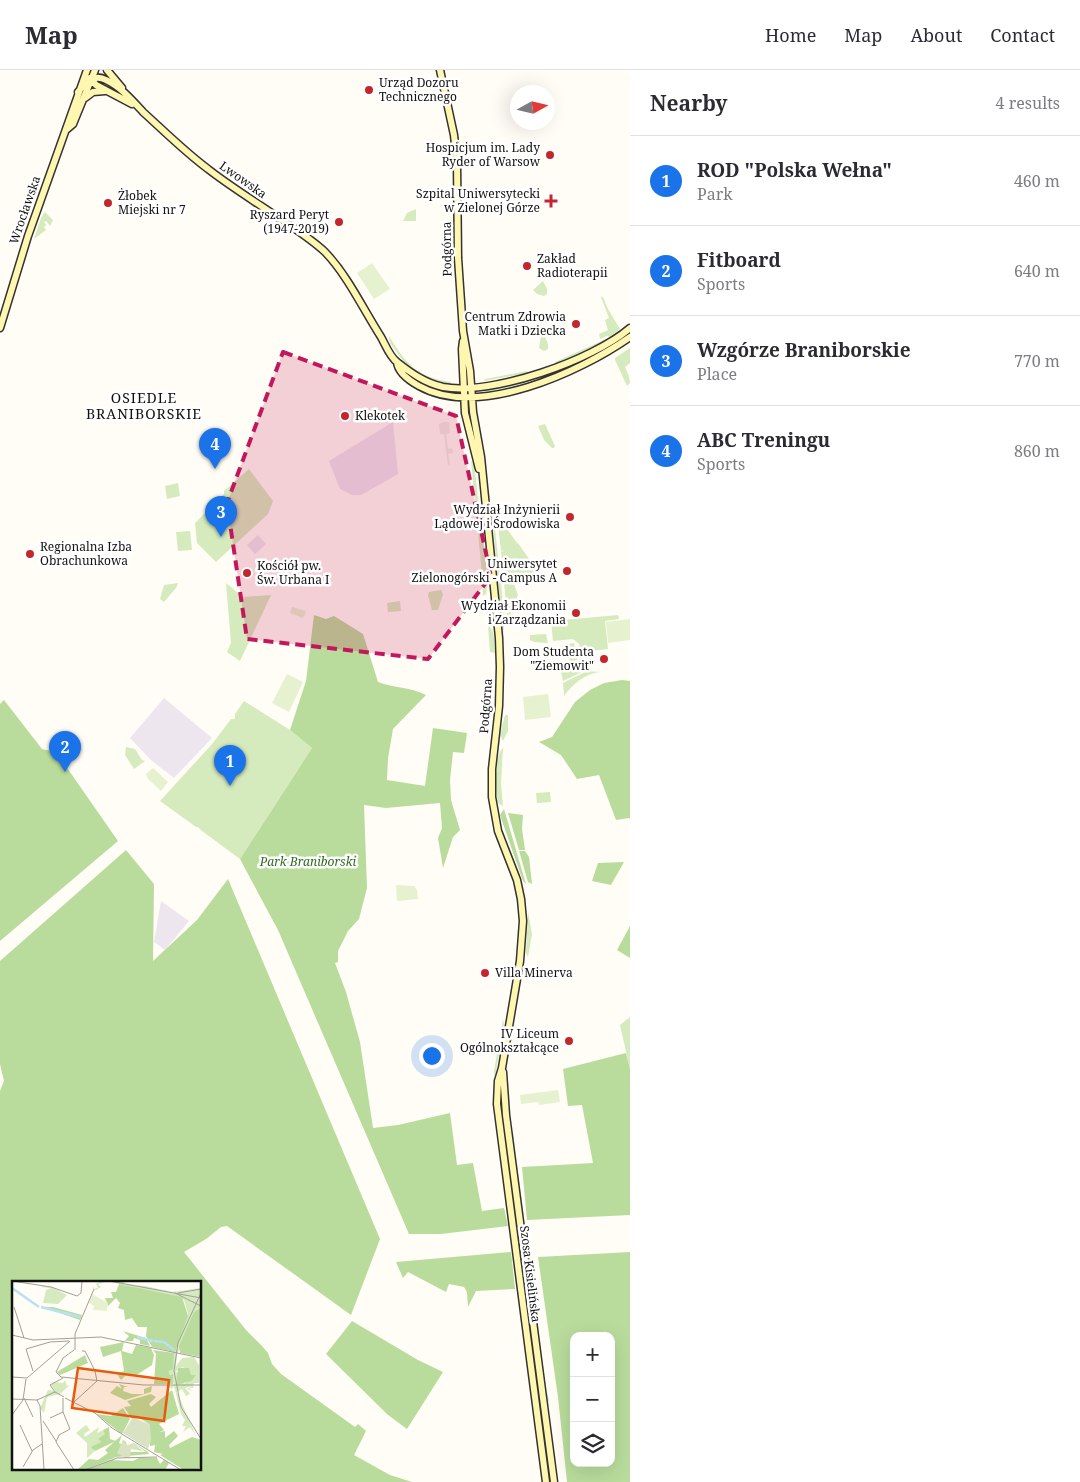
<!DOCTYPE html>
<meta charset="utf-8">
<style>
body{margin:0;font-family:"Noto Serif",serif;background:#f7f7f7;color:#2b2b33}
.controls{position:absolute;right:15px;bottom:15px;display:grid;overflow:hidden;border-radius:10px;box-shadow:0 5px 20px #0002}
.controls button{width:45px;height:45px;display:grid;place-items:center;padding:0;border:0;border-bottom:1px solid #e1e1e2;background:#fff;color:#2b2b33;font:25px sans-serif}
.compass{position:absolute;left:510px;top:15px;width:45px;height:45px;border-radius:50%;background:#fff;box-shadow:0 5px 20px #0002;rotate:82deg}
.you{position:absolute;left:431px;top:985px;width:18px;height:18px;margin:-12px;border:4px solid #fff;border-radius:50%;background:#1a73e8;box-shadow:0 0 0 8px #1a73e833}
.badge{display:grid;place-items:center;width:32px;height:32px;border-radius:50%;background:#1a73e8;color:#fff;font-size:16px;font-weight:700}
.pin{position:absolute;translate:-50% -41px;filter:drop-shadow(0 1px 2px #0008)}
.pin::after{content:'';position:absolute;top:26px;width:18px;height:15px;background:inherit;clip-path:polygon(0 0,100% 0,50% 100%)}
.list{margin:0;padding:0;list-style:none}
h2{display:flex;justify-content:space-between;align-items:center;height:65px;margin:0;padding:0 20px;font-size:21px}
h2 small{font-size:16px;font-weight:400;color:#7c7c81}
.list li{display:grid;grid-template-columns:32px 1fr auto;gap:15px;align-items:center;box-sizing:border-box;height:90px;padding:0 20px;border-top:1px solid #e1e1e2}
.list b{display:block;font-size:19px;white-space:nowrap}
.list p{margin:0;font-size:16px;white-space:nowrap;color:#7c7c81}
.list em{font-size:16px;font-style:normal;color:#7c7c81}
.icon{flex:none;width:28px;height:28px;fill:none;stroke:currentColor;stroke-width:2;stroke-linecap:round;stroke-linejoin:round}
.map{position:relative;flex:none;width:630px;height:1412px;overflow:hidden}
header{display:flex;align-items:center;gap:30px;box-sizing:border-box;height:70px;padding:0 25px;background:#fff;border-bottom:1px solid #e1e1e2}
header strong{font-size:24px}
nav{display:flex;gap:28px;margin-inline-start:auto;font-size:18px}
main{display:flex}
aside{flex:1;background:#fff}
.map>svg:first-child{display:block}
</style>
<header>
<strong>Map</strong>
<nav><a>Home</a><a>Map</a><a>About</a><a>Contact</a></nav>
</header>
<main>
<div class="map">
<svg width="630" height="1412" viewBox="0 0 630 1412">
<rect width="100%" height="100%" fill="#fffdf5"/>
<path fill="#eee6ef" d="M393,352L398,404L361,425H352L340,419L329,391Z
M258,465L266,474L255,484L247,475Z
M164,628L212,668L174,708L151,690L130,668Z
M161,831L189,851L165,880L154,872Z"/>
<path fill="#d5ebbd" d="M416,139V151H403L407,143Z
M45,142L53,150L50,156L46,151L44,152L46,155L44,157L46,160L34,169L41,148Z
M543,211L547,219V224L544,226L537,224L533,220Z
M601,227H603L608,239L620,259L610,267L607,266L600,269L599,264L608,260L605,250L609,248Z
M542,259L548,274V279L544,281L539,278Z
M389,266C406,294 417,307 451,312V315C427,315 408,300 396,281C392,276 389,272 389,266Z
M606,269L608,271L569,290L555,294V292Z
M630,278V293L625,297L629,306L630,313L627,316L615,290V288Z
M605,279V280C567,300 528,315 486,322L485,320C528,312 566,297 605,279Z
M527,301L528,303L484,311L485,309Z
M545,354L555,376L554,378H552L544,370L538,356Z
M471,391L474,394L488,512L486,524L483,526L481,493Z
M249,399L273,431L268,444L216,492L197,473L195,453L224,424V421Z
M178,413L180,426L167,429L165,416Z
M493,441L505,550L503,564L492,444Z
M497,447L500,449L517,473L515,474L518,473L541,506L529,513L503,502L501,482L505,480L501,481Z
M190,461L192,480L178,481L176,462Z
M503,504L512,508L518,525L510,546L507,548V543L509,542L508,532H506Z
M178,513L176,518L164,532L160,529L164,515Z
M226,513L243,527L271,525L240,591L227,582L231,573Z
M441,520L443,524L438,540H432L428,525L429,522Z
M400,531L401,541L388,542L387,533Z
M618,545L619,549L605,551L608,579L581,582L579,574L573,569L553,571L551,551Z
M488,556C496,560 494,574 495,583L490,582Z
M546,564L548,573L534,572L530,570V565Z
M574,573L578,595L570,598L568,574Z
M581,600L584,601L563,611L561,602Z
M587,601L600,602C584,604 573,614 564,626L563,613Z
M244,631L290,660L312,678L240,789L202,761L198,757H196L160,731L213,673L231,649H235V644Z
M505,645H508V661L503,671L500,665Z
M126,677L135,679L142,690L145,691L134,699L125,685Z
M503,678L501,713L503,736L498,733C496,721 494,685 503,678Z
M550,722L551,732L537,733L536,723Z
M528,842L532,864L528,887L526,883Z
M630,947V999L620,955Z
M503,949L504,955L495,1008L494,1001Z
M505,1061L548,1387L545,1383L503,1062Z
M510,1061L513,1062L546,1319L549,1330L548,1332L545,1325Z"/>
<path fill="#b9dc9c" fill-rule="evenodd" d="M314,545L326,549L334,546L363,564L378,612C394,618 411,617 426,625L393,659L388,688L387,710L425,716L433,658L467,663L464,683L453,682L450,710L451,730L460,760L453,767L443,798L438,768L442,758L440,733L386,738L364,735L367,818L359,849L348,861L338,881V892L335,893L346,922L360,972L373,1058L398,1055L450,1043L457,1095L473,1093L482,1141L504,1138L508,1156L441,1164H409L278,860L240,789L312,678L290,660L306,611Z
M622,610L630,611V749L629,748L616,750L599,705L577,709L561,685L539,672L552,667L575,632L590,620L604,613Z
M4,630L42,679L56,682L118,771L0,871V634Z
M504,739L526,814L523,811L500,745Z
M508,743L523,745L522,759L525,780H519Z
M126,780L154,814L153,891L197,850L228,809L380,1169L351,1245L227,1156L221,1157L206,1169L184,1182L246,1260L262,1276L268,1283L272,1294L281,1304L355,1357L358,1354L366,1361L354,1385L390,1405L412,1412H0V1021L4,1011L0,994V891ZM14,1212H200V1398H14Z
M519,781H525L529,787L532,814L528,812Z
M624,792L611,815L592,811L598,793Z
M630,856V888L617,880Z
M626,983L630,999V1145L527,1150L522,1097L593,1093L582,1035L568,1036L563,999Z
M511,1182L515,1219L476,1221L468,1237L467,1222L464,1217L449,1214L446,1222L408,1202L403,1208L396,1192Z
M630,1182V1412H567L558,1327L538,1187ZM574,1266H611V1393H574Z
M352,1251L418,1290L443,1302L407,1359L388,1345L326,1284Z"/>
<path fill="#e6f2cf" d="M372,193L390,219L374,229L357,203Z
M292,537L306,541L303,548L290,543Z
M630,549V570L608,573L606,552Z
M287,604L303,612L289,642L272,633Z
M548,624L551,647L525,650L523,627Z
M153,698L168,712L161,721L148,709L146,704Z
M396,815L414,816L417,820L418,829L398,831L397,830Z
M558,1020L560,1032L539,1035L538,1032L521,1034L520,1025Z"/>
<path fill="#f1ede2" d="M443,352H449L450,363L446,364L448,379L452,378L453,383L448,384L450,394L448,395L444,364H440L439,354Z"/>
<g fill="none" stroke-linecap="round" stroke-linejoin="round">
<defs>
<path id="secondary" d="M107,0L122,18
M440,0L454,65L457,93L458,188L463,261L470,301L473,342L481,387L499,568L500,597L499,636L492,699V727L498,761L517,810L521,829L523,851L520,891L502,998L498,1011L497,1034L546,1412
M90,8L96,15L132,34
M78,22C85,13 94,3 106,10C121,17 132,30 143,42C164,61 185,82 208,99C231,117 256,132 279,148C295,159 311,169 325,182C348,206 363,239 381,267C385,274 390,287 397,292C411,303 425,313 443,317C492,326 593,290 630,258
M85,28L93,22L105,21
M66,60L73,54L95,0
M0,258L28,166L87,0
M463,271L462,279L465,343L479,399
M397,292C398,303 410,311 419,316C478,349 580,302 630,267
M503,1002L506,1045L554,1412"/>
</defs>
<use href="#secondary" stroke="#333" stroke-width="9"/>
<use href="#secondary" stroke="#fff6b0" stroke-width="6"/>
</g>
<path fill="#c2185b" fill-opacity="0.2" stroke="#c2185b" stroke-width="4" stroke-dasharray="10 6" stroke-linejoin="round" d="M283,282L456,346L491,506L428,589L247,569L227,433Z"/>
<g fill="#c4262e" stroke="#fff" stroke-width="2">
<circle cx="369" cy="20" r="5"/>
<circle cx="550" cy="85" r="5"/>
<path d="M548.5 123.5h5v5h5v5h-5v5h-5v-5h-5v-5h5z"/>
<circle cx="108" cy="133" r="5"/>
<circle cx="339" cy="152" r="5"/>
<circle cx="527" cy="196" r="5"/>
<circle cx="576" cy="254" r="5"/>
<circle cx="345" cy="346" r="5"/>
<circle cx="570" cy="447" r="5"/>
<circle cx="30" cy="484" r="5"/>
<circle cx="567" cy="501" r="5"/>
<circle cx="247" cy="503" r="5"/>
<circle cx="576" cy="543" r="5"/>
<circle cx="604" cy="589" r="5"/>
<circle cx="485" cy="903" r="5"/>
<circle cx="569" cy="971" r="5"/>
</g>
<g text-anchor="middle" stroke-width="5" stroke-linejoin="round" paint-order="stroke">
<g font-size="12" fill="#111" stroke="#fff" text-anchor="end">
<text x="379" y="17" text-anchor="start">Urząd Dozoru<tspan x="379" dy="14">Technicznego</tspan></text>
<text x="540" y="82">Hospicjum im. Lady<tspan x="540" dy="14">Ryder of Warsow</tspan></text>
<text x="540" y="128">Szpital Uniwersytecki<tspan x="540" dy="14">w Zielonej Górze</tspan></text>
<text x="118" y="130" text-anchor="start">Żłobek<tspan x="118" dy="14">Miejski nr 7</tspan></text>
<text x="329" y="149">Ryszard Peryt<tspan x="329" dy="14">(1947-2019)</tspan></text>
<text x="537" y="193" text-anchor="start">Zakład<tspan x="537" dy="14">Radioterapii</tspan></text>
<text x="566" y="251">Centrum Zdrowia<tspan x="566" dy="14">Matki i Dziecka</tspan></text>
<text x="355" y="350" text-anchor="start">Klekotek</text>
<text x="560" y="444">Wydział Inżynierii<tspan x="560" dy="14">Lądowej i Środowiska</tspan></text>
<text x="40" y="481" text-anchor="start">Regionalna Izba<tspan x="40" dy="14">Obrachunkowa</tspan></text>
<text x="557" y="498">Uniwersytet<tspan x="557" dy="14">Zielonogórski - Campus A</tspan></text>
<text x="257" y="500" text-anchor="start">Kościół pw.<tspan x="257" dy="14">Św. Urbana I</tspan></text>
<text x="566" y="540">Wydział Ekonomii<tspan x="566" dy="14">i Zarządzania</tspan></text>
<text x="594" y="586">Dom Studenta<tspan x="594" dy="14">"Ziemowit"</tspan></text>
<text x="495" y="907" text-anchor="start">Villa Minerva</text>
<text x="559" y="968">IV Liceum<tspan x="559" dy="14">Ogólnokształcące</tspan></text>
</g>
<g font-size="12" fill="#111" stroke="#fff">
<text transform="translate(243 110) rotate(35)" y="4">Lwowska</text>
<text transform="translate(25 140) rotate(-71)" y="4">Wrocławska</text>
<text transform="translate(447 179) rotate(-91)" y="4">Podgórna</text>
<text transform="translate(486 636) rotate(-86)" y="4">Podgórna</text>
<text transform="translate(530 1204) rotate(83)" y="4">Szosa Kisielińska</text>
</g>
<g font-size="12" font-style="italic" fill="#2f6b1f" stroke="#fff">
<text x="308" y="796">Park Braniborski</text>
</g>
<g font-size="14" letter-spacing="1" fill="#111" stroke="#fff">
<text x="144" y="333">OSIEDLE<tspan x="144" dy="16">BRANIBORSKIE</tspan></text>
</g>
</g>
<g transform="translate(12 1211)">
<rect width="189" height="189" fill="#fffdf5"/>
<path d="M89,0H113L112,3L133,5L134,0L133,5L160,11L189,7V27L165,73L164,85L170,77L182,76L187,84V102H182L181,107H177L180,110L175,108L180,105L173,107L178,113L174,115L170,108L165,111L184,155L178,146L171,151L174,145H170L173,139L169,133L162,105L160,108L156,105L162,104L157,89L162,72L156,69L163,71L176,33L172,19L96,0L86,3L89,6L84,9L81,8L82,5V8L86,7L84,3ZM171,86L179,95L183,94L172,103L164,90ZM32,5L39,6L55,14L46,23L31,22L34,9L39,7L29,6L28,10L29,6ZM53,99L55,105L58,104L48,113L35,116L32,132L28,127L36,109L43,110L39,104L43,101L51,102ZM74,144L78,149L72,153L73,156L87,146L85,152L91,149L94,153L86,158L89,161L81,167L83,170L75,177V162L64,152Z" fill="#d5ebbd" fill-rule="evenodd"/>
<path d="M107,3L170,16L176,35L163,71L140,66L134,55L135,46H126L120,37L113,39L112,29L106,27L108,22L104,17L96,25L93,17H101L99,11H104ZM30,26H41L70,34L68,39ZM189,27V76L168,72L167,65L182,31ZM111,50L134,57L138,65L128,63V59L122,57L121,60H112L110,70L120,73L124,64L139,67L142,74L140,84L123,95L115,93L109,99L105,93L112,90L109,70L91,76L88,66L112,61L117,55ZM141,69L162,72L161,88L157,90L158,94L161,93V103H142L144,73ZM73,74L76,82L48,94L45,91ZM166,87H177L179,94H184L179,100L164,104ZM107,103L116,106H112L111,110L120,113H132V108L140,105L139,111L113,119L98,112L105,105L110,108ZM160,109L167,133L147,143L152,149L148,151L153,150V157L162,150L166,155L157,164L158,167L180,156L189,159V186L184,189H172L148,174L151,173L142,171L143,164L138,165V144L126,136L120,138L112,126L119,125L115,120L139,113L144,116L137,123L139,126ZM111,127L118,138L110,153L84,133L99,135ZM97,146L98,158L104,160L83,170L79,166L89,161L86,158L93,153L91,149ZM110,154L107,162L110,164L111,159L114,161L116,171H134L118,159L136,171L137,173L104,176L73,189H65L77,178L86,179L96,172L93,169ZM127,177H145L148,183L152,179L157,182L153,189H74L99,179L121,180Z" fill="#b9dc9c"/>
<path d="M121,136L138,144L139,159L136,168L111,152ZM111,159L115,164L122,162L131,170L119,168L118,176L113,177L105,172Z" fill="#d9e3c4"/>
<path d="M80,13L96,22L95,30L81,29L82,25L77,22Z" fill="#e6f2cf"/>
<path fill="none" stroke="#b9e0f7" stroke-width="2.5" d="M0,7L27,26M29,26L68,36M125,56L141,60M142,60L152,61L162,69"/>
<path fill="none" stroke="#a09f9a" stroke-width="1" d="M0,0L39,6L65,15L69,12L70,0M97,0L189,17M163,12L189,25M166,12L189,8M189,12L166,62L162,90L169,126L189,158M2,26L12,57M0,54L21,59L89,56L189,77M14,68L38,61L57,60M14,68L21,90M63,69V53L82,8M0,96L15,97L58,60M49,96L132,104H189M49,96L44,91L51,77L62,69M43,111L38,104L51,97M12,117L21,136M53,117L83,132L100,147L169,189M0,118L25,119L43,111L52,116M25,119L28,125L32,189M62,121L85,100L83,90L73,70H70M51,131L58,148L47,154L44,161L62,189M0,134L11,119L14,98M38,137L51,131V117M31,140L44,160M8,144L20,170M11,186L21,169L30,163M73,189L105,177L145,176"/>
<path fill="#e8590c" fill-opacity="0.15" stroke="#e8590c" stroke-width="2.5" d="M66,87L157,99L152,140L60,127Z"/>
<rect width="189" height="189" fill="none" stroke="#111" stroke-width="2.5"/>
</g>
</svg>
<div class="controls">
<button>+</button>
<button>−</button>
<button><svg class="icon" aria-label="layers" viewBox="0 0 24 24"><path d="M12 4l9 5-9 5-9-5zM3 14l9 5 9-5"/></svg></button>
</div>
<svg class="compass" viewBox="-18 -18 36 36"><path d="M0-13l5 13h-10z" fill="#e53935"/><path d="M0 13l5-13h-10z" fill="#7c7c81"/></svg>
<div class="you"></div>
<div class="pin badge" style="left:230px;top:716px">1</div>
<div class="pin badge" style="left:65px;top:702px">2</div>
<div class="pin badge" style="left:221px;top:467px">3</div>
<div class="pin badge" style="left:215px;top:399px">4</div>
</div>
<aside>
<h2>Nearby<small>4 results</small></h2>
<ul class="list">
<li><span class="badge">1</span><div><b>ROD &quot;Polska Wełna&quot;</b><p>Park</p></div><em>460 m</em></li>
<li><span class="badge">2</span><div><b>Fitboard</b><p>Sports</p></div><em>640 m</em></li>
<li><span class="badge">3</span><div><b>Wzgórze Braniborskie</b><p>Place</p></div><em>770 m</em></li>
<li><span class="badge">4</span><div><b>ABC Treningu</b><p>Sports</p></div><em>860 m</em></li>
</ul>
</aside>
</main>
